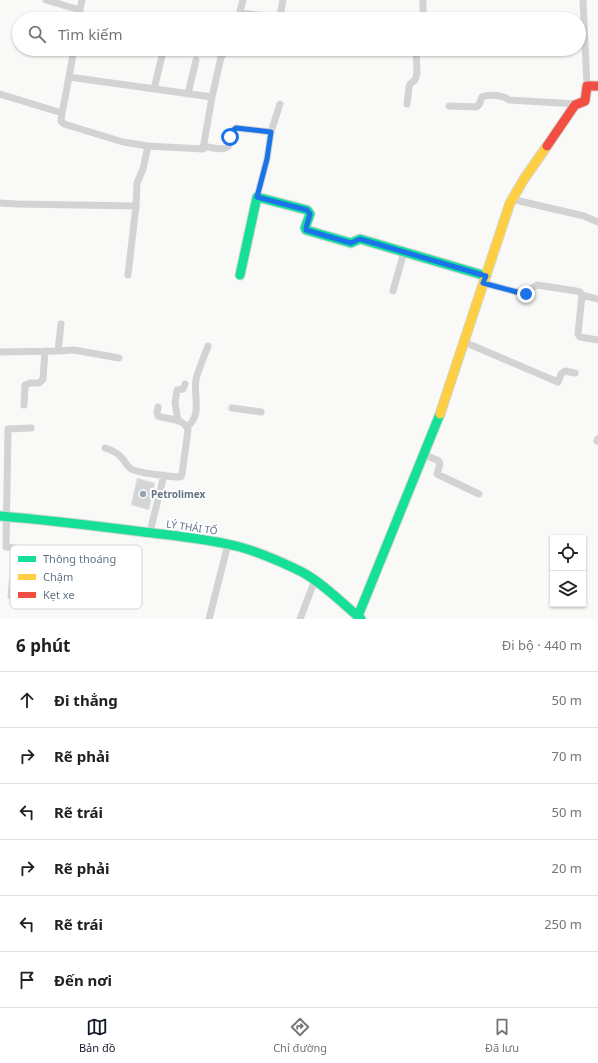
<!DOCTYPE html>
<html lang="vi">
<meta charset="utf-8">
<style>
body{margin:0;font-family:"Noto Sans",sans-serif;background:#f6f6f6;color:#202124}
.controls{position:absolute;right:12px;bottom:12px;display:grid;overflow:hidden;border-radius:0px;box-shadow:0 1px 3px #0004}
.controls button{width:36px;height:36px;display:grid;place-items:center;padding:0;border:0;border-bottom:1px solid #e0e0e0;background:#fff;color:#202124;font:20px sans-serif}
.stop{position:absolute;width:12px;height:12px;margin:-9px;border:3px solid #1a73e8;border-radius:50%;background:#fff}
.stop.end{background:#1a73e8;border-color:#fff;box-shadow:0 1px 4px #0008}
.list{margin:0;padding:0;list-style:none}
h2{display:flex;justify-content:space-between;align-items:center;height:52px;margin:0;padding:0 16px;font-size:17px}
h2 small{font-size:13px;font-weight:400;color:#757577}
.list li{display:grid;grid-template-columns:26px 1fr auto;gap:12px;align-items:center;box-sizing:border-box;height:56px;padding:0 16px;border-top:1px solid #e0e0e0}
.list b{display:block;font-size:15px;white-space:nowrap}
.list em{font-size:13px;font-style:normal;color:#757577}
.icon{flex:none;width:22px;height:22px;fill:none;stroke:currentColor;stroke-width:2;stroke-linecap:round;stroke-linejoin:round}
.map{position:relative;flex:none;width:598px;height:619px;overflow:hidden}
.search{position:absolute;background:#fff;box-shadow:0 1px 3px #0004;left:12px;right:12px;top:12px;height:44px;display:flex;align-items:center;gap:10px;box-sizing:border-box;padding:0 14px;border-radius:22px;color:#757577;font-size:15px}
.sheet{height:388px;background:#fff}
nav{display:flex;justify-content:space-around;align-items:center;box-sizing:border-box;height:56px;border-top:1px solid #e0e0e0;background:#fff;font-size:11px;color:#757577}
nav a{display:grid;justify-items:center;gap:2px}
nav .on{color:#111827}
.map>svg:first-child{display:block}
</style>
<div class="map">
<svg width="598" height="619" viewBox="0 0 598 619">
<rect width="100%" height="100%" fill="#f9f9f8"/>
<path fill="#d4d5d6" stroke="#e8e8e8" d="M137,478L155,483L149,510L131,505Z"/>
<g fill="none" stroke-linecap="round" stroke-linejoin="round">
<defs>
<path id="fast" d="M240,275L257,197L307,210L310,214L305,228L306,230L351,243L360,239L486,276
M0,516C48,520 96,526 144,532C176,536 209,539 240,547C261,553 282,562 302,572C324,584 342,603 361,619
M358,616L440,414"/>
<path id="slow" d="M440,414L510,203L524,179L547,146"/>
<path id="jam" d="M547,146L575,105L585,101L587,86H598"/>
</defs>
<use href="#fast" stroke="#d6d7d7" stroke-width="11"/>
<use href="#slow" stroke="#d6d7d7" stroke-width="11"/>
<use href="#jam" stroke="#d6d7d7" stroke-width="11"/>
<path stroke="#d2d3d3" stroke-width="7" d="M46,0L80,10
M583,0L587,86
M240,13L278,17L280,16L283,0
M78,19L82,0
M238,19L243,0
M423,19V0
M69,77L212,97
M154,89L162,56
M0,94L62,113L61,121L64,124L123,142L148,146L203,149L212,97L221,57L228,49
M188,94L196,60
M407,104L409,87L410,84L415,80L417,73L416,49
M449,106L476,107L479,105L482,97C489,94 503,95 509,100L577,104
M62,113L69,77L74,49
M203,146C209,147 226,152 229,145C230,141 230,136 231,132L236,128L271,132
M257,197L267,159L271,132L280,104
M511,199L584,216L598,222
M0,203L17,204L136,206
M128,275L136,206L137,183L143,169L148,146
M483,283L524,294C529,292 532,287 537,285L576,291L580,292L582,295L578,334L580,337L598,340
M393,291L404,252
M582,295L598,299
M464,342L558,382L561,374L565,371L575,373
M58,351L61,324
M0,352L58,351L74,350L119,358
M24,405L25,385L30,383H39L43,379L45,351
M232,408L261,412
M178,421L175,403L177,390L183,389L185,384
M187,427C203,414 193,396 196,379C199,368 204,357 208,346
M597,441L598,439
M105,448C111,450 117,452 121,457C125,461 127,466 131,469C138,473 172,477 181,477L182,474L188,430C184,418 169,420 158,416L157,413L158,407
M423,454L439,461L440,464L437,474L439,475L479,494
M150,532L164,475
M11,596L13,574L15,548L6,547L8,429L31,428
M209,619L228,544
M300,619L315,580"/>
<use href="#fast" stroke="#16e098" stroke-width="9"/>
<use href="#slow" stroke="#ffcf43" stroke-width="9"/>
<use href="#jam" stroke="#f24e42" stroke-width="9"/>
</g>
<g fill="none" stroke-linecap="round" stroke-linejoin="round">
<path stroke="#1a73e8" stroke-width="5" d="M230,137L231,132L236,128L271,132L267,159L257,197L307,210L310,214L306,228V230L351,243L360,239L486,276L483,283L524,294H526"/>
</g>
<circle fill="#97a3ad" stroke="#fff" stroke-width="1.5" cx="143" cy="494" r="4"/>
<g text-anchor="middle" stroke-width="4" stroke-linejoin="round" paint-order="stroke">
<g font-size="10" font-weight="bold" fill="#627485" stroke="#fff" text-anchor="start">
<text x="151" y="498">Petrolimex</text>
</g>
<g font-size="10" fill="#627485" stroke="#fff">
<text transform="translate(192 527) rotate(8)" y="4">LÝ THÁI TỔ</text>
</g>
</g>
<rect x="10" y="545" width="132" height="64" rx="6" fill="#fff" stroke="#d0d5da" stroke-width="1"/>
<rect x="18" y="556" width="18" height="6" fill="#16e098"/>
<rect x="18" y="574" width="18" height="6" fill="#ffcf43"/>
<rect x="18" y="592" width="18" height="6" fill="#f24e42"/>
<g font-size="11" fill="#627485">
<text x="43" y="563">Thông thoáng</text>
<text x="43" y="581">Chậm</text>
<text x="43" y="599">Kẹt xe</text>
</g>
</svg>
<div class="controls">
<button><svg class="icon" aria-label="locate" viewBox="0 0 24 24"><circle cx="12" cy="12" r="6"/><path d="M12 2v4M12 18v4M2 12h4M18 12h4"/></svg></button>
<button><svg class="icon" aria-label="layers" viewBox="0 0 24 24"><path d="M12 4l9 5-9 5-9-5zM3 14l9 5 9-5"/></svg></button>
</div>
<div class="stop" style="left:230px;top:137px"></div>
<div class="stop end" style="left:526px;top:294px"></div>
<div class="search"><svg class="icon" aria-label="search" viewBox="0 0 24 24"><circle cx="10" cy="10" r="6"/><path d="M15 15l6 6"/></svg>Tìm kiếm</div>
</div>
<section class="sheet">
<h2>6 phút<small>Đi bộ · 440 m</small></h2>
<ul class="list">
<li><svg class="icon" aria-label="ahead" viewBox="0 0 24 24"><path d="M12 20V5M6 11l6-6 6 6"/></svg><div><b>Đi thẳng</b></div><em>50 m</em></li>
<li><svg class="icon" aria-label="right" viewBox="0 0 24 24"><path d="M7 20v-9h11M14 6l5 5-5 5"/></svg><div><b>Rẽ phải</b></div><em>70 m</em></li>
<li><svg class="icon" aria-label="left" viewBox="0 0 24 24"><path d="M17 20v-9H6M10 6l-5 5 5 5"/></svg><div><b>Rẽ trái</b></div><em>50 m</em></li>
<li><svg class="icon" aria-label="right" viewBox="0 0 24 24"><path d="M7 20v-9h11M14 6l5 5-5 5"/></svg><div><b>Rẽ phải</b></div><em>20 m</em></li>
<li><svg class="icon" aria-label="left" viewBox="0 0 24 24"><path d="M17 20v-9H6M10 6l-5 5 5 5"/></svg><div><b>Rẽ trái</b></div><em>250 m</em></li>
<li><svg class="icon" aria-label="arrive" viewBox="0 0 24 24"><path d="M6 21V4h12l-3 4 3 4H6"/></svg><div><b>Đến nơi</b></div></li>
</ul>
</section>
<nav>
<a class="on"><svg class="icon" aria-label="map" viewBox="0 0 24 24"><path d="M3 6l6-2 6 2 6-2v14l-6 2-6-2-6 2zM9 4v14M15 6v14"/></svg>Bản đồ</a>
<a><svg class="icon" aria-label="directions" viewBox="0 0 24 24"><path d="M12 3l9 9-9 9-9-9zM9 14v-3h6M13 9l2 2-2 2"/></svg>Chỉ đường</a>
<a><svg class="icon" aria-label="saved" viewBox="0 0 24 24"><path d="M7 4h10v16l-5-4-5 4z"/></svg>Đã lưu</a>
</nav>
